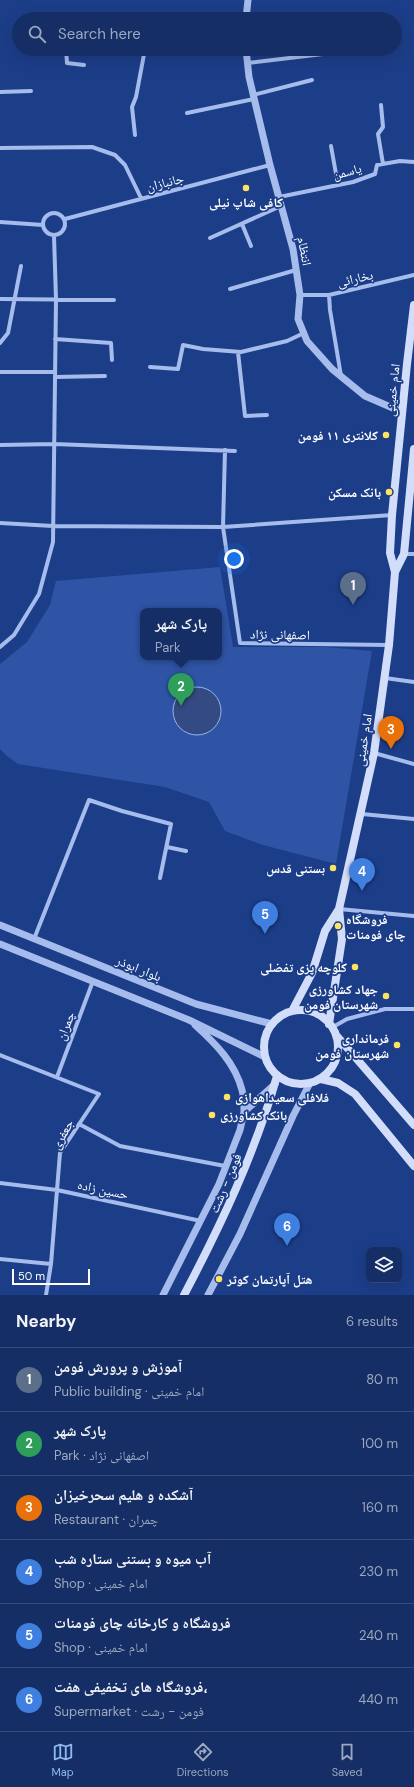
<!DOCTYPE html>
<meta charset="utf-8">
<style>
body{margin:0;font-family:"DM Sans","Noto Naskh Arabic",sans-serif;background:#1e366c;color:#f1f3f6}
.controls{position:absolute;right:12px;bottom:12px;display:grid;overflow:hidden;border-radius:8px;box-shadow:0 4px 16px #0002}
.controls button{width:36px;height:36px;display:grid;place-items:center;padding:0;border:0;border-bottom:1px solid #344a7a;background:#152e66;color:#f1f3f6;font:20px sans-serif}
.scale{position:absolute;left:12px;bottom:10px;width:78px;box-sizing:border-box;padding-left:4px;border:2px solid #fff;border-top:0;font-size:11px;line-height:14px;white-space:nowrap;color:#fff;-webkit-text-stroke:3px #1c3d88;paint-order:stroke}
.you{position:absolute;left:234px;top:559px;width:14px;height:14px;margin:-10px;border:3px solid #fff;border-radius:50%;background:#1a73e8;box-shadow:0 0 0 6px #1a73e833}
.badge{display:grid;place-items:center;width:26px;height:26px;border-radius:50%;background:#90b9f0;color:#fff;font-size:13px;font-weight:700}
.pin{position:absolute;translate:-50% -33px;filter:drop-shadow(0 1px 2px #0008)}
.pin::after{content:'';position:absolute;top:21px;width:14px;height:12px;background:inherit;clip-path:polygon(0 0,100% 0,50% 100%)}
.popup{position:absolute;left:140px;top:608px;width:82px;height:52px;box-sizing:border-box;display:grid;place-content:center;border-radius:8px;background:#152e66;filter:drop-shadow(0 1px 3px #0005);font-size:13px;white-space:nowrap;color:#9da8bf}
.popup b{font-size:15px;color:#f1f3f6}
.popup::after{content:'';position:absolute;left:50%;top:100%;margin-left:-8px;border:8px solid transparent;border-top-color:#152e66}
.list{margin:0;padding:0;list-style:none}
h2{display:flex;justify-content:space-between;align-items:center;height:52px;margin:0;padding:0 16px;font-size:17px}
h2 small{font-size:13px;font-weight:400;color:#9da8bf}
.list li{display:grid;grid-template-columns:26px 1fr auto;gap:12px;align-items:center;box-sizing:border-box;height:64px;padding:0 16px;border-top:1px solid #344a7a}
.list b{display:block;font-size:15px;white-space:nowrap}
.list p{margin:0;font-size:13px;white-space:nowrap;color:#9da8bf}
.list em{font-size:13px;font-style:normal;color:#9da8bf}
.icon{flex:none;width:22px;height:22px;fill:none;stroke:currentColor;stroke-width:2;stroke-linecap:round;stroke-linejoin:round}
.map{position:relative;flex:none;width:414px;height:1295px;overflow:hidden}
.search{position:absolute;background:#152e66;box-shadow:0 4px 16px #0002;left:12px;right:12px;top:12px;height:44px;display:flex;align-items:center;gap:10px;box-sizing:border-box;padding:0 14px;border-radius:22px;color:#9da8bf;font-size:15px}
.sheet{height:436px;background:#152e66}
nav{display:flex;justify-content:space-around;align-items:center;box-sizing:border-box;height:56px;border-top:1px solid #344a7a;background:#152e66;font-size:11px;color:#9da8bf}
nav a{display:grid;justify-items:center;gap:2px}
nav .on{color:#90b9f0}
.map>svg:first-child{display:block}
</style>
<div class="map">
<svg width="414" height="1295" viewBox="0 0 414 1295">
<rect width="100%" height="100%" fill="#1c3d88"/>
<path fill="#2f54a6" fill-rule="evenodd" d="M220,567L233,647H325L372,651L336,864L263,845L225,831L209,802L165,787L18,764L7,756L0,749V664L27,642L50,605L56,581ZM143,611H219V657H143Z"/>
<path fill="#334a82" stroke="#98b4ee" d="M173 711a24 24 0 1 1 48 0a24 24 0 1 1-48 0Z"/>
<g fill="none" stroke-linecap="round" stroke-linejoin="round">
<path stroke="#a5bcec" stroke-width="4" d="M66,49L67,63L84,65
M229,49L246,53
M248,63L323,54
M0,92L31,91
M253,95L312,80
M381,105L383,127L378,134L383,164
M187,113L254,99
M135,135L132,107L136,97L145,49
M331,146L338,185
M0,148L92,147L115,155L125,165L141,198
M279,197L353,182L375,174L377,165L400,161L414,162
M43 224a11 11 0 1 1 22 0a11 11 0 1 1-22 0Z
M65,219L270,165
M0,222L43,225
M242,224L251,246
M210,238L281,206
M230,289L296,270
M300,295H329L414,275
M329,295L330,310L341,376
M0,299L114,300
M55,339L111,343L112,360
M0,343L8,333L21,266
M238,352L245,416L267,415
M150,367L178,369L183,345L203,349L241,352L287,341L304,333
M0,372H55
M55,377L105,376
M0,445L54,444L235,451
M225,450L223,527L240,643L389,645
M0,523L53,526L223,527L392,515
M404,554H414
M0,647L14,635L39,594L53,542L56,299L54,236
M385,678L414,682
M374,753L414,764
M362,814L414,819
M167,847L186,851
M339,909L414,916
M34,939L89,800L122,811L171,824L160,878
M333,1027L347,1019L385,1009H414
M0,1055L99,1094L60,1153L51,1264L46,1295
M57,1077L93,981
M79,1124L120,1146L225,1166
M0,1183L57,1190L201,1221
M0,1259L51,1264"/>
<path stroke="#a5bcec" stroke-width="7" d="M246,19L248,0
M246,49L249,77L270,165L293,249L300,295L298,319L307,341L332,369L365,396L402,412
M0,925L196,1004L272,1024
M0,944L189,1020L265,1057
M195,1025C216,1044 235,1063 242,1090C244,1097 244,1105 244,1112
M163,1295L219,1184L240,1130L244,1112L275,1084
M208,1295L240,1234L293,1116L310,1083"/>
<path stroke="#d1ddf9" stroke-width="8" d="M395,572L404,554L414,449
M264 1047a37 37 0 1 1 74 0a37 37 0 1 1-74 0Z
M292,1011L312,973L325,931L339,909
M329,1024L342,939L339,909L374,753L389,645L395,572L390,553L392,515L407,364L414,305
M336,1035L414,1125
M321,1079L338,1083L355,1094L414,1166
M184,1295C221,1225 255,1153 277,1076"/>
</g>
<g fill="#fce462" stroke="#1c3d88" stroke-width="1.5">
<circle cx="246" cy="188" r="4"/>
<circle cx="386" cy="435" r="4"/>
<circle cx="389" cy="492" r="4"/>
<circle cx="333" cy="868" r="4"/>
<circle cx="338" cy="926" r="4"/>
<circle cx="355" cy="967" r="4"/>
<circle cx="386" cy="996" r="4"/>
<circle cx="397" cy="1045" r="4"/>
<circle cx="227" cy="1097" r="4"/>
<circle cx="212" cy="1115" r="4"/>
<circle cx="219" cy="1279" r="4"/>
</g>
<g text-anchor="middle" stroke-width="3.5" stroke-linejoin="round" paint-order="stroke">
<g font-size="13" fill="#fff" stroke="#1c3d88">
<text transform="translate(347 171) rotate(-15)" y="5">یاسمن</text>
<text transform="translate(165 182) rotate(-14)" y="5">جانبازان</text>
<text transform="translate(305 251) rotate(79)" y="5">انتظام</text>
<text transform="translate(355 278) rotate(-13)" y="5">بخارائی</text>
<text transform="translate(392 390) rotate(-84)" y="5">امام خمینی</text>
<text transform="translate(280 634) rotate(1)" y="5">اصفهانی نژاد</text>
<text transform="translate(363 740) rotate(-81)" y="5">امام خمینی</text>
<text transform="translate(139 968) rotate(22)" y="5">بلوار ابوذر</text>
<text transform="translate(65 1026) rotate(-69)" y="5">چمران</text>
<text transform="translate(62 1134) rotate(-61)" y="5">جعفری</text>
<text transform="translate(225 1183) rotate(-67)" y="5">فومن - رشت</text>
<text transform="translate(103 1189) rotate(12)" y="5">حسین زاده</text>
</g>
<g font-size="13" font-weight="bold" fill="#fff" stroke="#1c3d88" text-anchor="end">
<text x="246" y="207" text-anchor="middle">کافی شاپ نیلی</text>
<text x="378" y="440">کلانتری ۱۱ فومن</text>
<text x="381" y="497">بانک مسکن</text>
<text x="325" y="873">بستنی قدس</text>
<text x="346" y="924" text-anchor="start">فروشگاه<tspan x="346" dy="15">چای فومنات</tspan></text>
<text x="347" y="972">کلوچه پزی تفضلی</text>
<text x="378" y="994">جهاد کشاورزی<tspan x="378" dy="15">شهرستان فومن</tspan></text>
<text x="389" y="1043">فرمانداری<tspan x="389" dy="15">شهرستان فومن</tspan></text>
<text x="235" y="1102" text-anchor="start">فلافلی سعیداهوازی</text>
<text x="220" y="1120" text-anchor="start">بانک کشاورزی</text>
<text x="227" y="1284" text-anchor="start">هتل آپارتمان کوثر</text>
</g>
</g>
</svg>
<div class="controls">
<button><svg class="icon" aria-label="layers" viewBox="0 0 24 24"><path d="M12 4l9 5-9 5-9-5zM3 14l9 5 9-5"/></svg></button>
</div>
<div class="scale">50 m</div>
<div class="you"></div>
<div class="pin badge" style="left:353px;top:605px;background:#5c6f8a">1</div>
<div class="pin badge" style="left:181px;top:706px;background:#2e9e5b">2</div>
<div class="popup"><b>پارک شهر</b>Park</div>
<div class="pin badge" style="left:391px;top:749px;background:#e8710a">3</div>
<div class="pin badge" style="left:362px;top:891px;background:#3f7fe0">4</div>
<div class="pin badge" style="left:265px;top:934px;background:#3f7fe0">5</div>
<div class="pin badge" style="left:287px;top:1246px;background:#3f7fe0">6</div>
<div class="search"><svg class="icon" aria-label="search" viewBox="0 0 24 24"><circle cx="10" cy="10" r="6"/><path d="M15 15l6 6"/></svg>Search here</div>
</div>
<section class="sheet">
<h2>Nearby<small>6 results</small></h2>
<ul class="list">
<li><span class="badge" style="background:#5c6f8a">1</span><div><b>آموزش و پرورش فومن</b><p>Public building · امام خمینی</p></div><em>80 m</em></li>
<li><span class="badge" style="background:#2e9e5b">2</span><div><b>پارک شهر</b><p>Park · اصفهانی نژاد</p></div><em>100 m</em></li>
<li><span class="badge" style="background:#e8710a">3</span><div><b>آشکده و هلیم سحرخیزان</b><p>Restaurant · چمران</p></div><em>160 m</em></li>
<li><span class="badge" style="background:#3f7fe0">4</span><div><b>آب میوه و بستنی ستاره شب</b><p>Shop · امام خمینی</p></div><em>230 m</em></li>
<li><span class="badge" style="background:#3f7fe0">5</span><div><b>فروشگاه و کارخانه چای فومنات</b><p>Shop · امام خمینی</p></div><em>240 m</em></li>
<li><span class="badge" style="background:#3f7fe0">6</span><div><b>فروشگاه های تخفیفی هفت،</b><p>Supermarket · فومن - رشت</p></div><em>440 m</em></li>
</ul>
</section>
<nav>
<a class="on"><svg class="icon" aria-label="map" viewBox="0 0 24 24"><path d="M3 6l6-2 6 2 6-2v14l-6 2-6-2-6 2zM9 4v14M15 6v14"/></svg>Map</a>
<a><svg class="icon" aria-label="directions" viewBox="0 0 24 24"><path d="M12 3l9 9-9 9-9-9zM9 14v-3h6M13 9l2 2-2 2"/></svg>Directions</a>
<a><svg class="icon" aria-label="saved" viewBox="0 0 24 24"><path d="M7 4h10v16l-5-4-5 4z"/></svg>Saved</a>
</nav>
